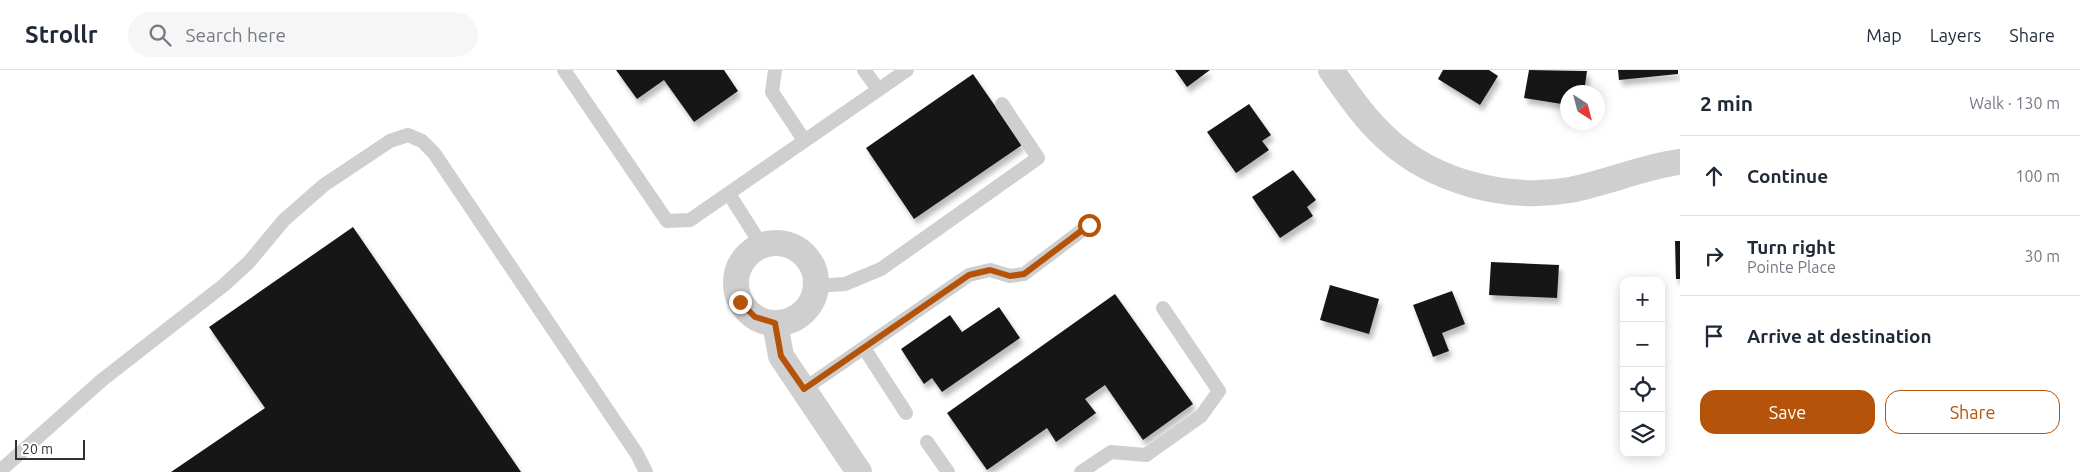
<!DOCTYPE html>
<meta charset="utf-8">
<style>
body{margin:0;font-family:Ubuntu,sans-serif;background:#f6f6f7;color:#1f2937}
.controls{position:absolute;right:15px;bottom:15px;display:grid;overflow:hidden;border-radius:10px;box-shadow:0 2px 12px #0003}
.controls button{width:45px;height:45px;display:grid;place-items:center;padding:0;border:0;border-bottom:1px solid #e0e1e3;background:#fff;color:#1f2937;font:25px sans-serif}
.compass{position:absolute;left:1560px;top:15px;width:45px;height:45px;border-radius:50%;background:#fff;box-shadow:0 2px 12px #0003;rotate:144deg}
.scale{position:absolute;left:15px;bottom:12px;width:70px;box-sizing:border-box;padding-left:5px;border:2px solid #323232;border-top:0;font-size:14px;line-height:18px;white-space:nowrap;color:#323232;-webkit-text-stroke:4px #fff;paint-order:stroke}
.stop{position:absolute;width:15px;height:15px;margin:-11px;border:4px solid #b45309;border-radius:50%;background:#fff}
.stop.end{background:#b45309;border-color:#fff;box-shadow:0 1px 5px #0008}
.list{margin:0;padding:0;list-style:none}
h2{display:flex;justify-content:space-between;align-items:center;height:65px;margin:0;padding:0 20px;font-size:21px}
h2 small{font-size:16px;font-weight:400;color:#747a83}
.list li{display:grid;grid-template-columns:32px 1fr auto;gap:15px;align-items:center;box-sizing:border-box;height:80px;padding:0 20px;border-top:1px solid #e0e1e3}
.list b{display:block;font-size:19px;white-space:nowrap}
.list p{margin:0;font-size:16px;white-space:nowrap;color:#747a83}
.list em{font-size:16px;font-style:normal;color:#747a83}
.actions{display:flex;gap:10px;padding:15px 20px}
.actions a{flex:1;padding:11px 0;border:1px solid #b45309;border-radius:15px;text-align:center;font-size:18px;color:#b45309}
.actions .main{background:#b45309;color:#fff}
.icon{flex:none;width:28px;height:28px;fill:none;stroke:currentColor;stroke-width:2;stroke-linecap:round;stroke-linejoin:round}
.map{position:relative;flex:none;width:1680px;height:402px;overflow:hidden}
header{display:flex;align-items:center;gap:30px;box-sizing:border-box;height:70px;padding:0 25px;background:#fff;border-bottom:1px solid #e0e1e3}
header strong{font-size:24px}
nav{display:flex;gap:28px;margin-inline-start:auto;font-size:18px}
.search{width:350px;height:45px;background:#f6f6f7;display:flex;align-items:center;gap:12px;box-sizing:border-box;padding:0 18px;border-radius:28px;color:#747a83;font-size:19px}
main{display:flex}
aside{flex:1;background:#fff}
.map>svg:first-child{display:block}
</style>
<header>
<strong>Strollr</strong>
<div class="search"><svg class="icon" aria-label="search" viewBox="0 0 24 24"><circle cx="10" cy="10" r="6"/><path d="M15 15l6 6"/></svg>Search here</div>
<nav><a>Map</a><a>Layers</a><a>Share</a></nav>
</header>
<main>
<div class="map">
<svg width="1680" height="402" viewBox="0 0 1680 402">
<defs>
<filter id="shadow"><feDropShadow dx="3" dy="5.5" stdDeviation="2.5" flood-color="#0004"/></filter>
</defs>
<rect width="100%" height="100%" fill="#fff"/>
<path fill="#191919" filter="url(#shadow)" d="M616,0H724L738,21L694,52L664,10L637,29Z
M1175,0H1210L1187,17Z
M1443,0H1489L1498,6L1480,35L1438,9Z
M1529,0L1587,1L1584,22H1568V35L1524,28Z
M1618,0H1678V4L1619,10Z
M973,4L1022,75L914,149L866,78Z
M1249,34L1271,65L1262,71L1269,80L1236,103L1207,62Z
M1293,100L1316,130L1307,137L1313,146L1280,168L1252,127Z
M353,157L521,402H171L265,338L209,257Z
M1675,171H1680V209H1676Z
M1491,192L1559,195L1557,228L1489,225Z
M1330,215L1379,229L1369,264L1320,250Z
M1452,221L1465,254L1442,263L1449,281L1433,287L1413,235Z
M1115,224L1193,334L1143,370L1105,315L1085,329L1096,343L1056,372L1047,358L987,400L947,343Z
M999,237L1020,268L942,322L932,308L924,314L901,279L950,245L962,262Z"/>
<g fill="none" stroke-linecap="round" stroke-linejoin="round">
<path stroke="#cfcfcf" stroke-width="14" d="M564,0L667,151L690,150L907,0
M775,0L772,22L804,70
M864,0L878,19
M729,124L762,176
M816,216L845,214L881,199L1038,88L1002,34
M864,278L906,343
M804,319L969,205L990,200L1010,206L1024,204L1089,155
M927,372L948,402
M0,401L102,310L224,215L249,192L284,150L324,115L390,71L408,65L422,71L434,83L637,384L646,402
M1081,402L1111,382L1146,385L1201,346L1219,321L1163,238"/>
<path stroke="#cfcfcf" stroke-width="26" d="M1331,0C1348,24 1364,48 1386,68C1433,112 1507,131 1570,120C1607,113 1642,97 1680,92
M736 213a40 40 0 1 1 80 0a40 40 0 1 1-80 0Z
M775,253L781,286L859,402"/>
</g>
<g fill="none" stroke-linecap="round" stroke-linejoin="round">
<path stroke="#b45309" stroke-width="6" d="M740,232L755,247L775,253L781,286L804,319L969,205L990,200L1010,206L1024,204L1089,155"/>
</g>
</svg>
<div class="controls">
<button>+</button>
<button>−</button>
<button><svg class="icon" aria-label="locate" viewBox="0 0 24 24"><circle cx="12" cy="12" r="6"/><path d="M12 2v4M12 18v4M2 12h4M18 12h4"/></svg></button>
<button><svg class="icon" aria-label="layers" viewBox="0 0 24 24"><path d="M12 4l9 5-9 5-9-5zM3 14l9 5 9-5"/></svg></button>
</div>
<svg class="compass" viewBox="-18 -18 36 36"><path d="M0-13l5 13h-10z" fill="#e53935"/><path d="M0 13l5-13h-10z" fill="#747a83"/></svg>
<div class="scale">20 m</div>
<div class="stop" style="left:1089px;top:155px"></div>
<div class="stop end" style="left:740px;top:232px"></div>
</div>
<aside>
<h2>2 min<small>Walk · 130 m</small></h2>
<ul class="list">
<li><svg class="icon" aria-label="ahead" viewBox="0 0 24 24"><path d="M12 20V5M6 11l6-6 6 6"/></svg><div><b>Continue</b></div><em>100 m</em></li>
<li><svg class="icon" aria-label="right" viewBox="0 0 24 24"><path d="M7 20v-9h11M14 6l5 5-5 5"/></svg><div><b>Turn right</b><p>Pointe Place</p></div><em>30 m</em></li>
<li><svg class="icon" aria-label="arrive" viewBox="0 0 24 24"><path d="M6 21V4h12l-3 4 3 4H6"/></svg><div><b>Arrive at destination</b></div></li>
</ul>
<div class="actions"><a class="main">Save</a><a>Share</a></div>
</aside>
</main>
